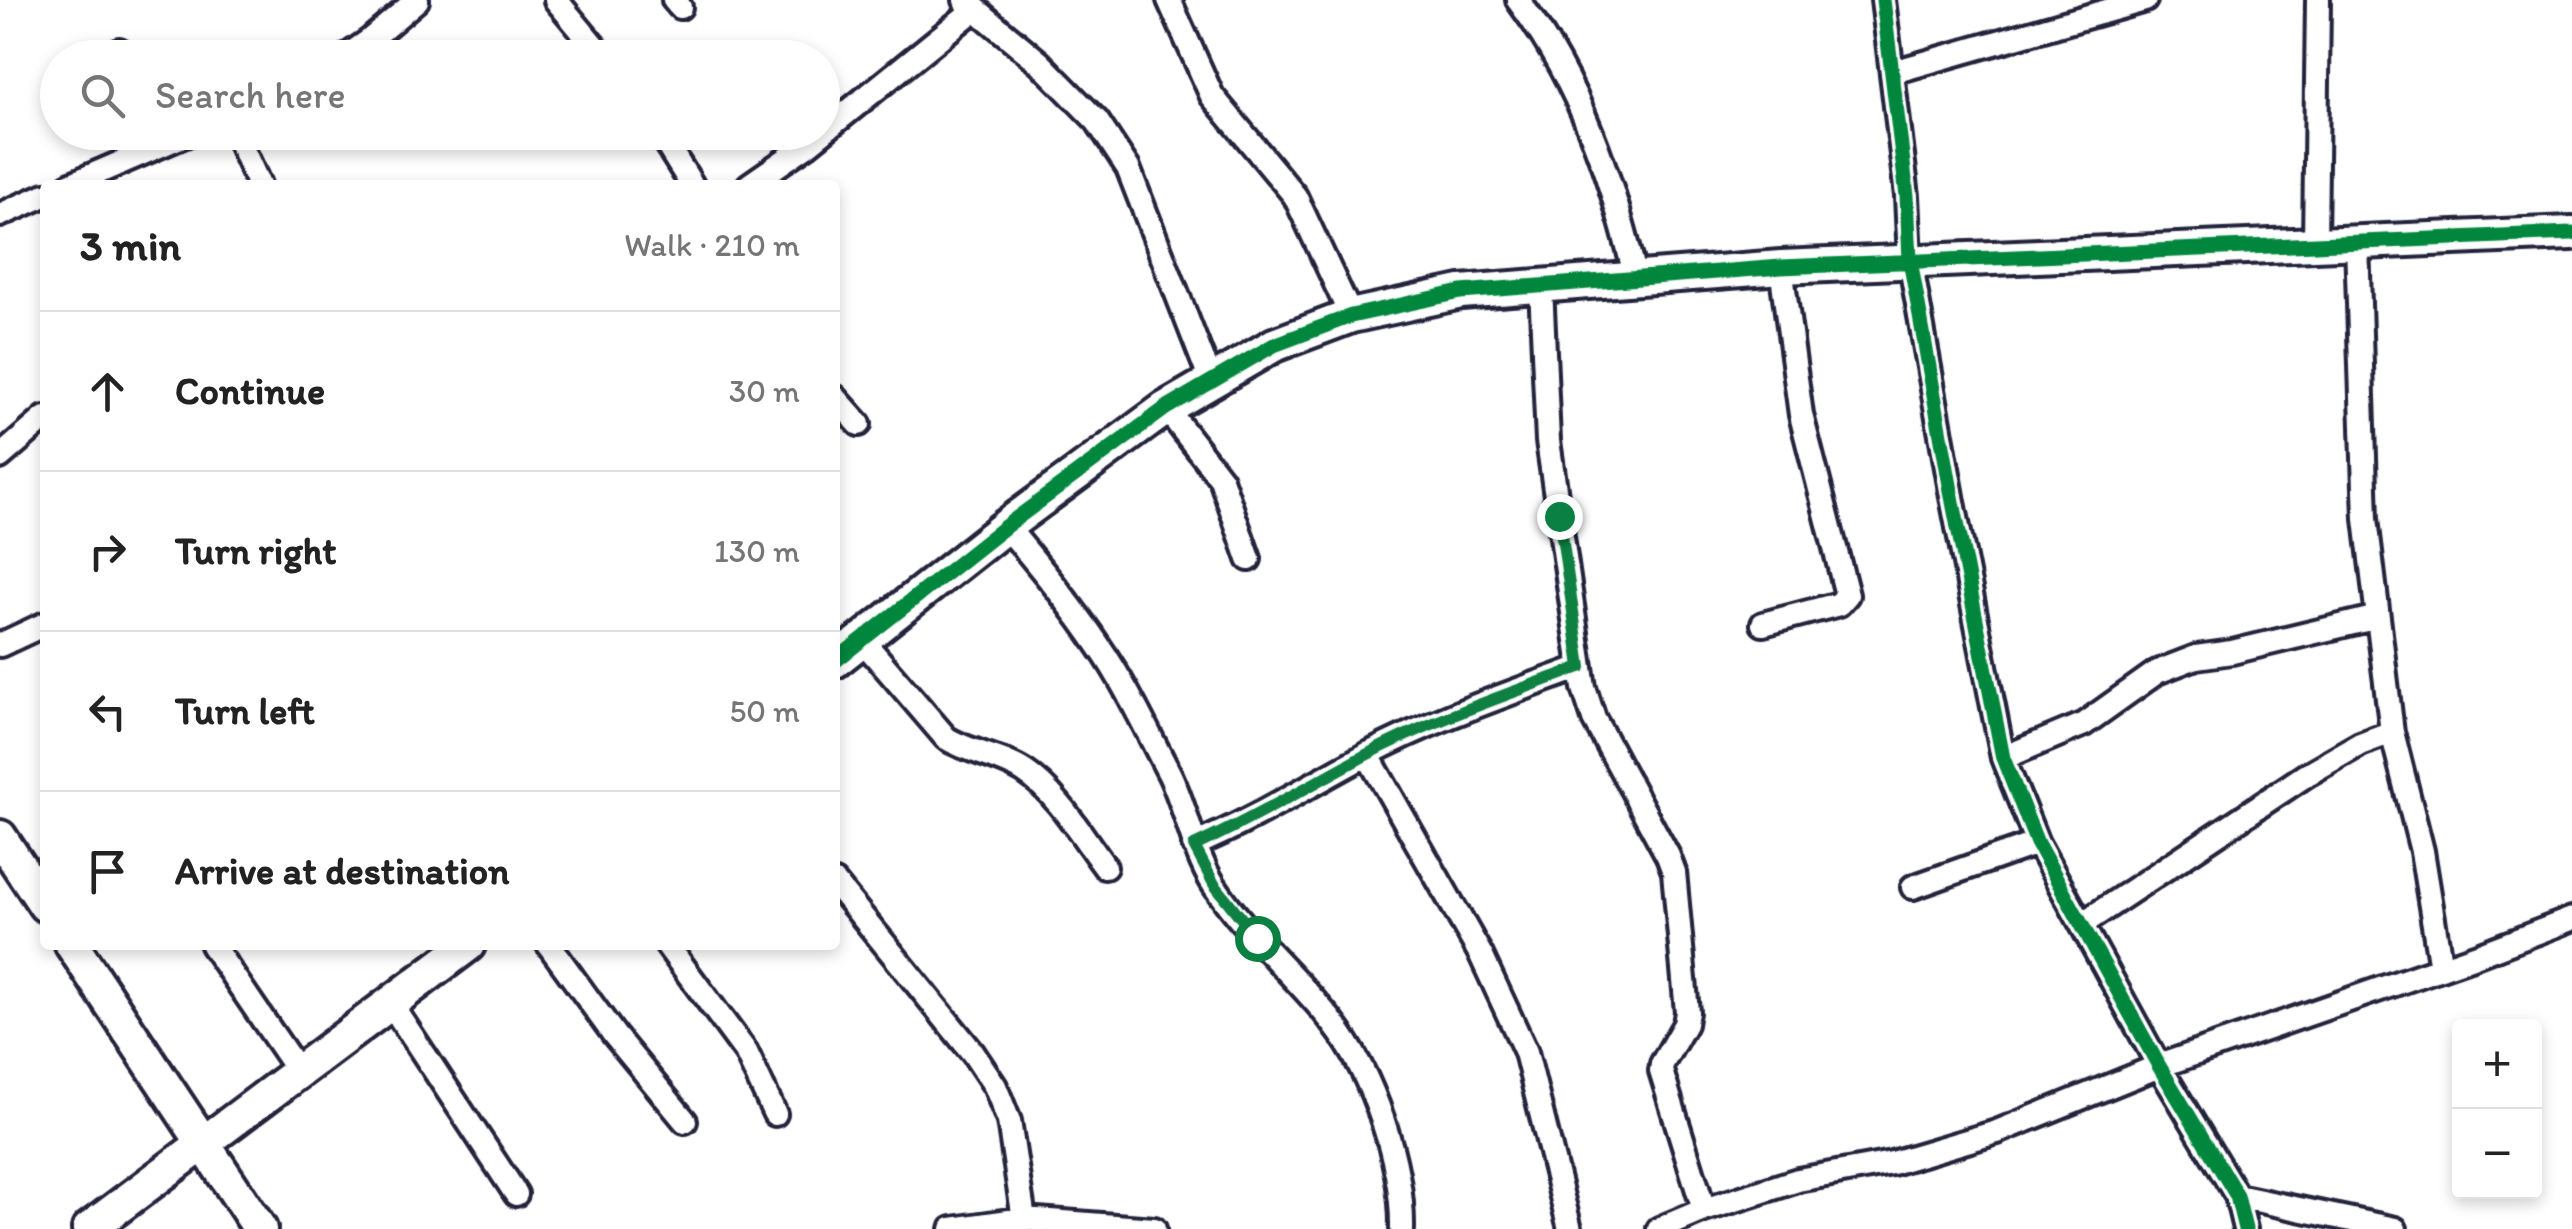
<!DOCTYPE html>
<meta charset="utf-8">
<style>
body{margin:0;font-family:Itim,sans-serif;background:#f2f2f2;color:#222}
.controls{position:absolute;right:30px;bottom:30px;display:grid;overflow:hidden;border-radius:10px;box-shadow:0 5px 15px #0003}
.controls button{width:90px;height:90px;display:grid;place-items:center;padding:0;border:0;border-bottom:2px solid #e0e0e0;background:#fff;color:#222;font:50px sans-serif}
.stop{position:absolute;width:30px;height:30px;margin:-22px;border:8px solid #0b8043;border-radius:50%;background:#fff}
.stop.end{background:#0b8043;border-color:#fff;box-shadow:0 2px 10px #0008}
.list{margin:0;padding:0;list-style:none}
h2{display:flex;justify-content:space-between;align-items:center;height:130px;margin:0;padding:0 40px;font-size:42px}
h2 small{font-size:32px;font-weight:400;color:#767676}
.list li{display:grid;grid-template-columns:65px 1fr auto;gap:30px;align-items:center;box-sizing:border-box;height:160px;padding:0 40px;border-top:2px solid #e0e0e0}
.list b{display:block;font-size:38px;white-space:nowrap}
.list em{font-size:32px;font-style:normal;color:#767676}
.icon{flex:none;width:55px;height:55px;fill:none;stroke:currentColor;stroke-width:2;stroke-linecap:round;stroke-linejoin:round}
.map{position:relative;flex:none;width:2572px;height:1229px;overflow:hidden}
.search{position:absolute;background:#fff;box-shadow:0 5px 15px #0003;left:40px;top:40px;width:800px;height:110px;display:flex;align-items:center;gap:25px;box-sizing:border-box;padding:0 35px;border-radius:55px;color:#767676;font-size:38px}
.panel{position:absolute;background:#fff;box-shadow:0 5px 15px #0003;left:40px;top:180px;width:800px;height:770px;border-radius:10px}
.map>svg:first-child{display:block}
</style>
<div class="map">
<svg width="2572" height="1229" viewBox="0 0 2572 1229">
<rect width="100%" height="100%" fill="#fff"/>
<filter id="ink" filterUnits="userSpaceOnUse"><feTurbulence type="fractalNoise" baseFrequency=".01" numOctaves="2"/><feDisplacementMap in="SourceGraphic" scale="20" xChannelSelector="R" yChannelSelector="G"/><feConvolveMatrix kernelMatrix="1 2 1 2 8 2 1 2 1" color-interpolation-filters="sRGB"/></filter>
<g filter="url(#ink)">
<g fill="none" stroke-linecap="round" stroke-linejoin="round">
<defs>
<path id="street" d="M556,0L604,58
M674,0L680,7
M965,0L1040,63L1097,121L1128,168L1211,381
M1169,0L1212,96L1295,196L1351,316
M1518,0C1580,83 1612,179 1636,279
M1883,0L1907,196L1910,260L1953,502L2003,758L2037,843L2159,1066L2237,1196L2245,1229
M119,50L123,58
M344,58L370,40L417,0
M1893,72L2145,0
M235,132L259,185
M659,132L692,185
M69,185L192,132
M749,185L807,145L975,9
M0,215L45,195
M2357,242L2366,519L2392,732L2422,851L2441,968
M2315,243L2318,0
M1541,286L1548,441L1584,688L1594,719L1668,856L1674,872L1687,1012L1685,1024L1662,1064L1661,1071L1704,1210
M835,397L859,424
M1166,408L1221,479L1249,559
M0,457L45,418
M1006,526C1038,565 1071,604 1099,646C1126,685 1147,731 1169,773C1187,809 1192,850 1214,885C1247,936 1296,975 1333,1023C1373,1074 1403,1164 1402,1229
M1763,624L1839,604L1847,595L1801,415L1781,267
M862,640L946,738C970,753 1001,756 1025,772C1058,794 1081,835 1105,867
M0,645L45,624
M1367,754L1481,955L1526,1052L1570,1229
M2003,758L2084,724L2157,672L2196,657L2232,652L2378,617
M1194,845C1254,820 1308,786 1366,755C1434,719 1509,694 1581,667
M835,883L973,1053L995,1086L1009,1121L1024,1219
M1913,887L2037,843
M2082,924L2306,775L2360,744L2392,732
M212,945L300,1074
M549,945L615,1036L685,1121
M667,945L746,1052L775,1114
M391,1004L516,1194
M2237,1196L2395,1229
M952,1229L1024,1219L1154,1229
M1659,1229L1704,1210L1798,1180L1892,1163L1997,1132L2159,1066L2475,956L2572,919"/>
<path id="secondary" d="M835,661L1006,526L1166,408L1274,345L1351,316L1461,292L1781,267L2572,233
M0,837L45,905
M72,945L260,1229
M89,1229L468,945"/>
</defs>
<use href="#street" stroke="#22223b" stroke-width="30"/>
<use href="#secondary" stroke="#22223b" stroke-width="40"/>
<use href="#street" stroke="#fff" stroke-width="22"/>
<use href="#secondary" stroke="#fff" stroke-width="32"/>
<defs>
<path id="cycleway" d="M1883,0L1907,196L1910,260L1953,502L2003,758L2037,843L2159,1066L2237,1196L2245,1229
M835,661L1006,526L1166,408L1274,345L1351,316L1461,292L1781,267L2572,233"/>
</defs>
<use href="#cycleway" stroke="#fff" stroke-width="21"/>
<use href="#cycleway" stroke="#00873e" stroke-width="15"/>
</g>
</g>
<g fill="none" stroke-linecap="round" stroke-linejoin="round" filter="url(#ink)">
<path stroke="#0b8043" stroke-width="12" d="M1257,938L1214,884L1194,846C1254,819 1308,786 1366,755C1434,719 1509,694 1581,667L1559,516"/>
</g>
</svg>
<div class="controls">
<button>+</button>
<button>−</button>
</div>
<div class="stop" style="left:1257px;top:938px"></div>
<div class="stop end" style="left:1559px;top:516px"></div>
<div class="search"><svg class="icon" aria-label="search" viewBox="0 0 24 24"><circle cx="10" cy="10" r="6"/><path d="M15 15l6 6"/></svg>Search here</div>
<section class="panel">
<h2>3 min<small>Walk · 210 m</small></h2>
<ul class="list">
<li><svg class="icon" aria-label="ahead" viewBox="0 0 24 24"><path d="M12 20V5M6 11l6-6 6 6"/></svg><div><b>Continue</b></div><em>30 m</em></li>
<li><svg class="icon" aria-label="right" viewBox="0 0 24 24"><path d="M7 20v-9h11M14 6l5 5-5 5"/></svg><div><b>Turn right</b></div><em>130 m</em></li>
<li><svg class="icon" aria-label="left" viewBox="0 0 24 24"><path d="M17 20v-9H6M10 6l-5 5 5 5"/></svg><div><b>Turn left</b></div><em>50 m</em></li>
<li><svg class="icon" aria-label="arrive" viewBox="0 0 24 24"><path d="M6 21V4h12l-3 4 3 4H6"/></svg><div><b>Arrive at destination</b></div></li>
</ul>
</section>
</div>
